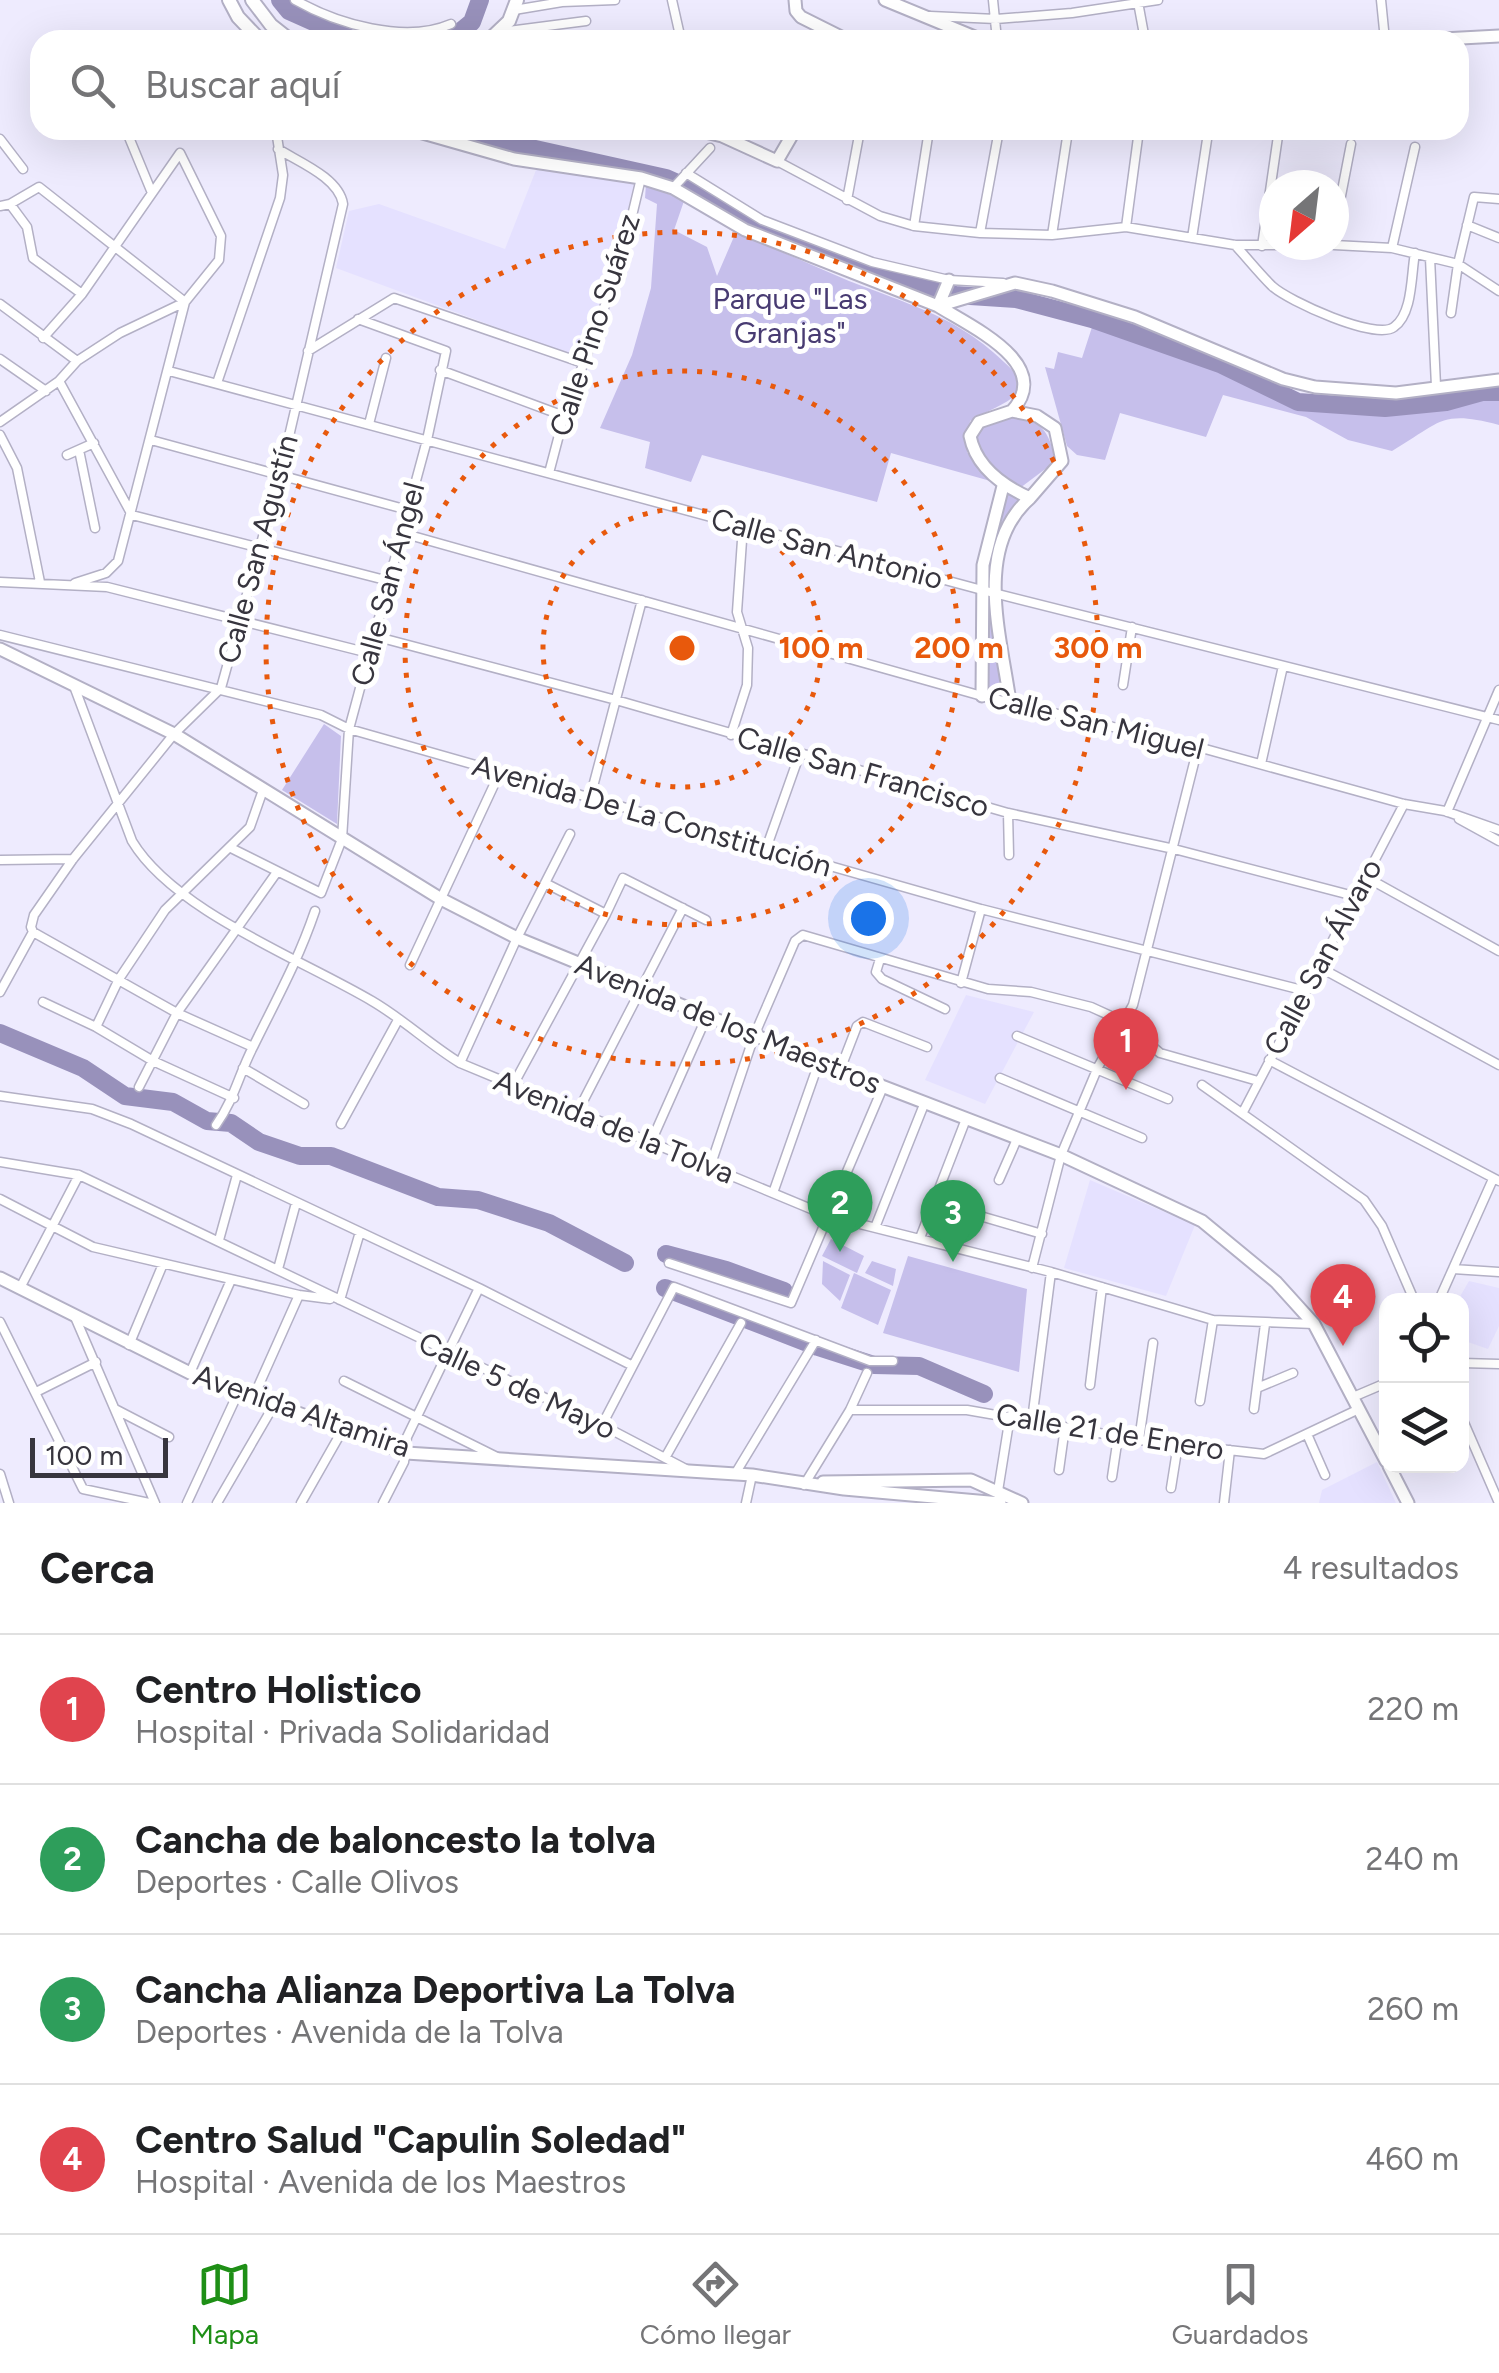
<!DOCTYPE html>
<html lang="es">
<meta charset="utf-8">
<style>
body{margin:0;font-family:Figtree,sans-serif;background:#f6f6f6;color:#202124}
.controls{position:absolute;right:30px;bottom:30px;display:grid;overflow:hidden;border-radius:20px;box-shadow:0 10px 40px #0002}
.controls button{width:90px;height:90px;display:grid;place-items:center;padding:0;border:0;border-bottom:2px solid #e0e0e0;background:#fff;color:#202124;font:50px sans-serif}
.compass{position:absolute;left:1259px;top:170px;width:90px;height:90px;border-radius:50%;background:#fff;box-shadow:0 10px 40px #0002;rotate:208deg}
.scale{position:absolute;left:30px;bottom:25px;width:138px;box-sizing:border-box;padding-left:10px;border:5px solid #37353e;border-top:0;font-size:28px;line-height:35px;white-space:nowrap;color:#37353e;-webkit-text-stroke:8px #fff;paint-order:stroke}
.you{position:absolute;left:868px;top:918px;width:35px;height:35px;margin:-25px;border:8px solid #fff;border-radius:50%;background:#1a73e8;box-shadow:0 0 0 15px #1a73e833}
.badge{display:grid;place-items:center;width:65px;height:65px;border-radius:50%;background:#1e8f16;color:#fff;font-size:32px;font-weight:700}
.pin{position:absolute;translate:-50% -82px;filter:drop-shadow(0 2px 5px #0008)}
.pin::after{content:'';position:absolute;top:52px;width:35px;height:30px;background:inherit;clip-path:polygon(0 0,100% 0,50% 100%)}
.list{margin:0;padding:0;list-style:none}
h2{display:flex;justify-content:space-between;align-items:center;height:130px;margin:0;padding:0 40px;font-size:42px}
h2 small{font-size:32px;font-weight:400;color:#757577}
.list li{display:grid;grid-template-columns:65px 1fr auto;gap:30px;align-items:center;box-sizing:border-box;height:150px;padding:0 40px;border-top:2px solid #e0e0e0}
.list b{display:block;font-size:38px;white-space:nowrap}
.list p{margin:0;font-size:32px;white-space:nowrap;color:#757577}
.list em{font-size:32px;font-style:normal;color:#757577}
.icon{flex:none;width:55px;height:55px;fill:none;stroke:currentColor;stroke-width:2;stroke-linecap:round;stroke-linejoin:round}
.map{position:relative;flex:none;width:1499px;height:1503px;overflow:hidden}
.search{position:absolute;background:#fff;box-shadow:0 10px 40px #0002;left:30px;right:30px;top:30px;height:110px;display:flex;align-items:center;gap:25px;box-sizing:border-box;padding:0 35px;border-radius:30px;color:#757577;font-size:38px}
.sheet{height:730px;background:#fff}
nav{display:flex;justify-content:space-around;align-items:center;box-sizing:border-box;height:140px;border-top:2px solid #e0e0e0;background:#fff;font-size:28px;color:#757577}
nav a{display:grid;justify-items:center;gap:5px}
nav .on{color:#1e8f16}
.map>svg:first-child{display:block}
</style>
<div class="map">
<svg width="1499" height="1503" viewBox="0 0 1499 1503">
<rect width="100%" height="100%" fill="#eeebfe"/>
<path fill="#e5e1ff" d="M538,165L634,183L615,266L580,358L336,268L349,211L379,204L505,249Z
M966,995L1034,1012L985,1104L925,1080Z
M1090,1180L1195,1225L1166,1296L1064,1268Z
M1469,1281L1499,1288V1326L1488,1349L1462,1340V1300H1458Z
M1377,1462L1396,1503H1319L1322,1490Z"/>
<path fill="#c6bfeb" d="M646,184L684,201L674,230L707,247L717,276L736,232C774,248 811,265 849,281C921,309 966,319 1021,379L1019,392C1005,406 987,410 970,421L967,452L994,482L891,453L877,502L702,455L691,482L645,468L650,442L600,428L632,355L651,288L657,204L645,198Z
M1093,324L1218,368L1297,406L1386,411L1499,395V425C1440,409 1440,423 1392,451L1348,440L1306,417L1223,395L1206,437L1120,413L1105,460L1077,455L1067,446L1045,367L1054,369L1058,352L1082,358Z
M1016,417C1041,422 1049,431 1054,456L1048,467L1020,488C999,479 968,451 979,427Z
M1003,486L1030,498L1005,531L1000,595L1007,693L984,691L983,562Z
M324,724L341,736L337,824L282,790Z
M831,1239L864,1256L857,1273L822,1256Z
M908,1256L1027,1289L1019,1372L883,1333Z
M823,1261L850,1275L840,1301L822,1284Z
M872,1261L896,1269L893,1286L865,1273Z
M854,1273L891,1290L878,1325L841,1308Z"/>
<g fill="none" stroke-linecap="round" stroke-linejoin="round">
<path stroke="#9891bb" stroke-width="18" d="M280,0L289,11L354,40
M450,40L472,22L480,0
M450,130L666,178L693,190L753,229L851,262L877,275L955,295L1016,299L1092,319L1220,364L1298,402L1385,408L1446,402L1482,392H1499
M0,1033L83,1068L125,1096L173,1102L207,1121L231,1123L259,1142L300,1156H331L438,1197L478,1200L549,1223L625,1263
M666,1254L726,1270L784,1291
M665,1288L818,1347L874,1365L919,1366L984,1394"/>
<defs>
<path id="street" d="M295,0C337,24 405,44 451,24
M672,0L681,40
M993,0L997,40
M1381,0L1385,40
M1138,2L1145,40
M514,10L562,2L615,0
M930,16L996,19L1072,13L1158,0
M500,32L586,21
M126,130L152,193
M0,139L23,169
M777,161L880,216L914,226L980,233L1052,235L1126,227L1235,245H1306
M686,173L762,220L872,262L949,280L1003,283
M673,188L710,148
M847,200L860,130
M10,204L27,227L33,258L82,294
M0,206L10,204L39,187L185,302
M1467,225L1499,238
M914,226L929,130
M1126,227L1139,130
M1334,232L1351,144
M980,233L999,130
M1052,235L1068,131
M1192,238L1208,133
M1235,245C1247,258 1259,273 1272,286C1288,301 1376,341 1394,327C1413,314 1411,274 1415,253
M1334,245L1392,248L1458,264L1499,291
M1262,246L1278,136
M1392,248L1415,147
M1430,258L1436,386
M0,304L77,361
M1451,313L1458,264L1474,197L1499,199
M43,338L82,294L180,153L221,236L219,260L185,302L118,561L106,573L75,583
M308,351L394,298L583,363
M0,359L46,391
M440,370L564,416
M169,371L982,590L1499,720
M59,381L132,515L389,581
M217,383L280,198L283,175L276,130
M0,422L59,381L77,361L120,333L185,302
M369,424L386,358
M0,435L17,468L40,582
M151,440L408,510
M79,450L95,528
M67,455L94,443
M549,473L564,416L621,262L641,178
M402,533L982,696L1198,747L1404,804L1445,811L1499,830
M0,582L107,587L369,653
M0,635L321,715L349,729L981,909L1306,991
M374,636L616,700L1008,813L1174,849L1354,896
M1123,685L1132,627
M74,686L132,841C174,911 301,959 372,1001C403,1019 429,1044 460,1063L828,1216L1051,1272L1213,1320L1314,1324
M731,735L747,685L748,648L737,612L743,526
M1261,764L1283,666
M590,798L642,600
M1447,812L1499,690
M1008,813L1009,855
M1459,819L1499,841
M231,848L321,893L342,839L349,729L427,440L446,351L358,319
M766,849L800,753
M0,860L73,859
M1364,876L1499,951
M545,883L606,914
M33,932L177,1013L253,1047
M880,959L876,972L882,979L945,1009
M410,965L500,772
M1319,967L1499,1065
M961,983L981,909
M0,992L33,932L31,927L34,915L73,859L174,734L221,688L280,475L343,204C339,178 299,162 278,149
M43,1002L96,1027L153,1061L234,1098
M96,1027L119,979L165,910L250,827L263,790
M1017,1036L1168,1099
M1269,1060L1499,1181
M460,1063L517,938L570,834
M243,1068L304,1104
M840,1070L857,1026L863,1022L927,1047
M1000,1078L1142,1138
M1202,1085L1364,1200L1382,1226L1414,1300
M139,1087L177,1013L277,872
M512,1087L606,914L623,878L706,920
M0,1096L92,1109L131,1124L479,1288L631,1365
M1243,1112L1404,804
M577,1113L683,908
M341,1124L398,1020
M216,1125C234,1100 239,1074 253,1047C276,1000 298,961 315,911
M651,1142L707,1016
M0,1162L79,1175L602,1425L686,1469
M710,1167L754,1036L795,941L803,935L988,989L1031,992L1091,1007L1124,1022L1160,1053L1258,1081
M999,1180L1017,1139
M773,1193L819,1062
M0,1199L93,1247L299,1295L330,1299
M963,1211L1042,1234
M876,1225L925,1102
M920,1238L966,1119
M219,1240L237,1175
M669,1263L791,1303L883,1087
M1032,1268L1061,1155L1098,1067L1133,1005L1198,747
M278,1269L296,1203
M1453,1269L1499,1272
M20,1288L79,1175
M340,1300L360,1232
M1439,1300L1493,1179
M75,1317L155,1503
M0,1322L83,1489L149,1503
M129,1345L163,1264
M1462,1363L1499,1364
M190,1373L231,1280
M344,1381L497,1457
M1090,1385L1102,1287
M1257,1388L1293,1373
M36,1392L96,1362
M1353,1397L1386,1383
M253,1398L299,1295
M1200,1401L1213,1320
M115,1409L169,1437
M1254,1409L1265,1324
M850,1410H967L1139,1440L1264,1454L1359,1409
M1462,1418L1499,1503
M1032,1420L1051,1272
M602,1425L674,1287L870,1361H893
M1307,1434L1325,1475
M1139,1440L1153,1343
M665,1458L741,1323
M1059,1470L1065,1427
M0,1474L9,1503
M735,1474L816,1340
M1112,1477L1118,1437
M804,1485L850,1410L867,1373
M1171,1488L1178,1444
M998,1491L1010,1416
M187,1503L238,1393
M217,1503L274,1405
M301,1503L342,1431
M383,1503L404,1462L407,1437L479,1288
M746,1503L752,1475
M1224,1503L1230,1450"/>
<path id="secondary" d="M795,0L796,11L801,17L847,40
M885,0L982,40
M1424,40L1499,36
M412,130L514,159L641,178L673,188L745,230L938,306L1015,283L1052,291L1135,317L1283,379L1315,387L1396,393L1499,380
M697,130L722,136L777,161L795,130
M949,280L938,306C973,328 1054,364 1012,411
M1012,411L1037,416L1055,428L1062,461L1030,498C1003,486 976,467 970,436L979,422Z
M0,649L174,734L441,899L517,938L840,1070L1061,1155L1202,1221L1276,1282L1314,1324L1386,1461
M982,696L983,565L1003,486
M1010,702C1001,636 973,548 1030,498
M0,1278L190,1373L406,1453L752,1475L844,1489L1000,1503
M1389,1466L1408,1503
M823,1482L971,1480L1022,1503"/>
<path id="primary" d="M229,0L238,17L260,40
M252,0L271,25L290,40
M489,40L509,21L517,0"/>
</defs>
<use href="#street" stroke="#b3b0c5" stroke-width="11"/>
<use href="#secondary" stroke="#b3b0c5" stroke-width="15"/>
<use href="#primary" stroke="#b3b0c5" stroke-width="16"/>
<use href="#street" stroke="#fff" stroke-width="8"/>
<use href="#secondary" stroke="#fff" stroke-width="11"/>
<use href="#primary" stroke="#fff" stroke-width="12"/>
</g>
<g fill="none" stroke="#e8590c" stroke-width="5" stroke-dasharray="5 10">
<circle cx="682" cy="648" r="139"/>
<circle cx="682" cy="648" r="277"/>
<circle cx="682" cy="648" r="416"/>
</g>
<g text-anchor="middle" stroke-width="10" stroke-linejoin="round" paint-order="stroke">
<g font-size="30" fill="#483b72" stroke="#fff">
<text x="790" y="309">Parque "Las<tspan x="790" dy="34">Granjas"</tspan></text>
</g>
<g font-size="30" fill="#37353e" stroke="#fff">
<text transform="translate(595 325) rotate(-72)" y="10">Calle Pino Suárez</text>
<text transform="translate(258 549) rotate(-75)" y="10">Calle San Agustín</text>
<text transform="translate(827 549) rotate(15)" y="10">Calle San Antonio</text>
<text transform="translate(388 584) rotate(-75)" y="10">Calle San Ángel</text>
<text transform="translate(1096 723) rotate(14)" y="10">Calle San Miguel</text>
<text transform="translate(863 772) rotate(16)" y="10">Calle San Francisco</text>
<text transform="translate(652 816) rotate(16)" y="10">Avenida De La Constitución</text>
<text transform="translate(1323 957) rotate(-62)" y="10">Calle San Álvaro</text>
<text transform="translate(728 1024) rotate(22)" y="10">Avenida de los Maestros</text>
<text transform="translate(614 1127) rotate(22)" y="10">Avenida de la Tolva</text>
<text transform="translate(517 1386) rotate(25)" y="10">Calle 5 de Mayo</text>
<text transform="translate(302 1411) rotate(19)" y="10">Avenida Altamira</text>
<text transform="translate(1110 1432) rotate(9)" y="10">Calle 21 de Enero</text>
</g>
</g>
<circle cx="682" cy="648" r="15" fill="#e8590c" stroke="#fff" stroke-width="5"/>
<g font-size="30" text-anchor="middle" font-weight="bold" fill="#e8590c" stroke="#fff" stroke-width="10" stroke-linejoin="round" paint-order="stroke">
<text x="821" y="658">100 m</text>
<text x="959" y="658">200 m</text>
<text x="1098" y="658">300 m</text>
</g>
</svg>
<div class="controls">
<button><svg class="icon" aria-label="locate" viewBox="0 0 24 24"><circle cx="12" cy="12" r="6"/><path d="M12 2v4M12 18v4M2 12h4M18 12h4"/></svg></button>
<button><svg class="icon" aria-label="layers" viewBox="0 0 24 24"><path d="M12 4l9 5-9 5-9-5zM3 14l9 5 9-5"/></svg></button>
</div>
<svg class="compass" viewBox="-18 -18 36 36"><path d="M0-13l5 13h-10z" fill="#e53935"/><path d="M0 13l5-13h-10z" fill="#757577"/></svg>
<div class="scale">100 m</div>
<div class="you"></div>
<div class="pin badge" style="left:1126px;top:1090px;background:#e0444e">1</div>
<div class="pin badge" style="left:840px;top:1252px;background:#2e9e5b">2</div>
<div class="pin badge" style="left:953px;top:1262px;background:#2e9e5b">3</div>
<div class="pin badge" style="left:1343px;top:1346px;background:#e0444e">4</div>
<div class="search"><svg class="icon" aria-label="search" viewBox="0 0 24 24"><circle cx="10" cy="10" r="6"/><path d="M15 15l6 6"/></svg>Buscar aquí</div>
</div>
<section class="sheet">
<h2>Cerca<small>4 resultados</small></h2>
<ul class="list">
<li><span class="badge" style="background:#e0444e">1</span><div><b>Centro Holistico</b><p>Hospital · Privada Solidaridad</p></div><em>220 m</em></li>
<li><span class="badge" style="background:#2e9e5b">2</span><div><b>Cancha de baloncesto la tolva</b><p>Deportes · Calle Olivos</p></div><em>240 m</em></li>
<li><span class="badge" style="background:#2e9e5b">3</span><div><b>Cancha Alianza Deportiva La Tolva</b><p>Deportes · Avenida de la Tolva</p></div><em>260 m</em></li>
<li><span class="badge" style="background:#e0444e">4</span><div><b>Centro Salud &quot;Capulin Soledad&quot;</b><p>Hospital · Avenida de los Maestros</p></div><em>460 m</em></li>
</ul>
</section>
<nav>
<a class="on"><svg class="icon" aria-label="map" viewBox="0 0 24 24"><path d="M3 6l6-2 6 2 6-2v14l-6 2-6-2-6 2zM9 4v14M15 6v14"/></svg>Mapa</a>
<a><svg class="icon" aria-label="directions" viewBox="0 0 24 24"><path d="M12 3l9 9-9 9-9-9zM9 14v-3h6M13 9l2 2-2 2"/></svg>Cómo llegar</a>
<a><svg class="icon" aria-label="saved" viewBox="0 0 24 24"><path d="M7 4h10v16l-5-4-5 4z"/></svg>Guardados</a>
</nav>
